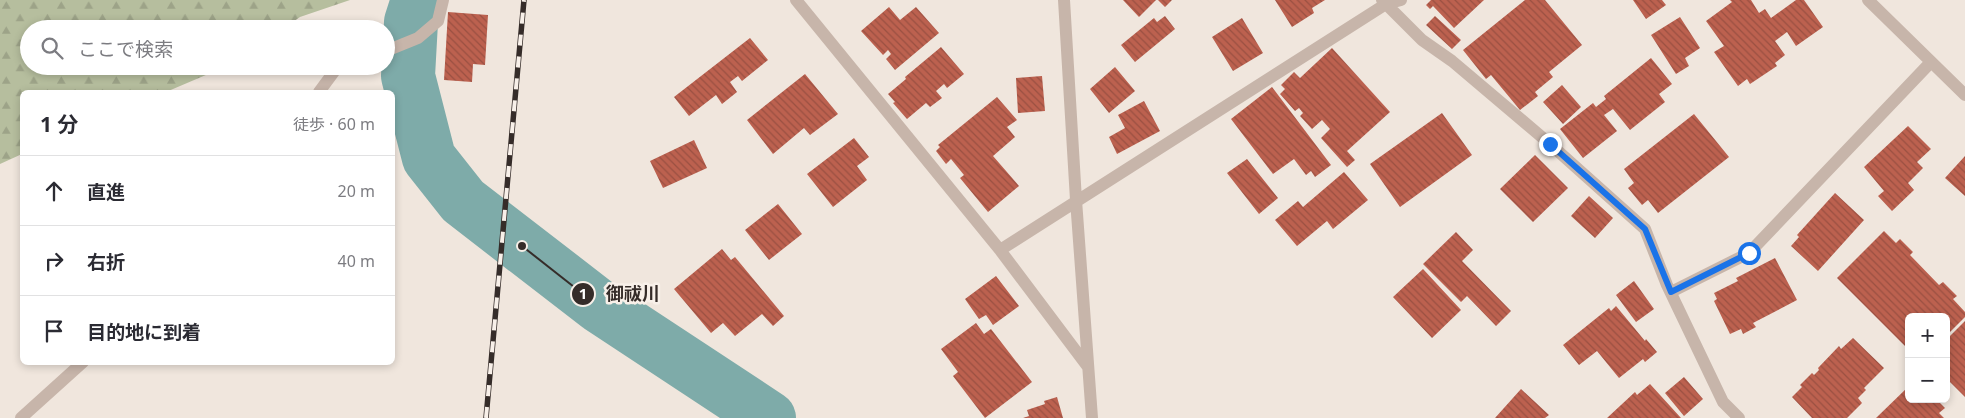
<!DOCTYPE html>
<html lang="ja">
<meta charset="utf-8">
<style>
body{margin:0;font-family:"Noto Sans","Noto Sans JP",sans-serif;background:#f2f2f3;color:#2b2b33}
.controls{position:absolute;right:15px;bottom:15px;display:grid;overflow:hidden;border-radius:8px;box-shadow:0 2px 8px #0003}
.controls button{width:45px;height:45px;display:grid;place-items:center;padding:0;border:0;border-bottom:1px solid #e1e1e2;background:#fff;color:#2b2b33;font:25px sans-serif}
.stop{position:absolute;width:15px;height:15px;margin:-11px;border:4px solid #1a73e8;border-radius:50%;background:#fff}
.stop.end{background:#1a73e8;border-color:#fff;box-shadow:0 1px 5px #0008}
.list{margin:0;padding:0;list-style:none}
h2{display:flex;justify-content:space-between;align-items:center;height:65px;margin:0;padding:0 20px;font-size:21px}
h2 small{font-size:16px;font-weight:400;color:#7c7c81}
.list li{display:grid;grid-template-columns:32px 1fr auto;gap:15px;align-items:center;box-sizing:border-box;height:70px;padding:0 20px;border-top:1px solid #e1e1e2}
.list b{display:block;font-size:19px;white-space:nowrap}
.list em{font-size:16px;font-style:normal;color:#7c7c81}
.icon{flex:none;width:28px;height:28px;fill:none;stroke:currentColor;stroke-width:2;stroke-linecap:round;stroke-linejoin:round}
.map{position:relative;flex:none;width:1965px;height:418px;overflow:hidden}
.search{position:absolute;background:#fff;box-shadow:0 2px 8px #0003;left:20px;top:20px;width:375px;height:55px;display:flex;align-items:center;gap:12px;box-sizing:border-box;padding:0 18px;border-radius:28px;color:#7c7c81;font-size:19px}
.panel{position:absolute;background:#fff;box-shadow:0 2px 8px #0003;left:20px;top:90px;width:375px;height:275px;border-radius:8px}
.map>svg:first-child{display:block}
</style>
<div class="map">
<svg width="1965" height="418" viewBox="0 0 1965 418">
<defs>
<pattern id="forest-firs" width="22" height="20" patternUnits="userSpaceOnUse" patternTransform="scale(1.25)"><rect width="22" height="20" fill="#b6be9e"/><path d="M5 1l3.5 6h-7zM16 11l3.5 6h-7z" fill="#9da388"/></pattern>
<pattern id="building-back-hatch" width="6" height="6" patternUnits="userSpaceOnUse" patternTransform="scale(1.25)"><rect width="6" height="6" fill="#bc614f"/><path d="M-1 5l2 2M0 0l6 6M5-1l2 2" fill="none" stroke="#9a5042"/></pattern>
</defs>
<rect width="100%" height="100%" fill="#f0e6dd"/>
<path fill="url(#forest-firs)" d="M0,0H350L300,17L283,29H29V66H227L166,92H22V154L0,164Z"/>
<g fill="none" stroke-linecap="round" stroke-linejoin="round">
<path stroke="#7eaba9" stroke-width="54" d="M418,0L411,22L408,76L429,158L463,201L599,306L769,418"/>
</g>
<path fill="url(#building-back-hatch)" d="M1123,0H1156L1139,17Z
M1158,0H1172L1165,7Z
M1275,0H1325L1312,8L1314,13L1292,27Z
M1431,0H1484L1454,28L1433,6L1430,9L1426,5Z
M1525,0H1545L1582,45L1549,72L1553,77L1535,92L1538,96L1520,110L1491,75L1486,79L1463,50Z
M1633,0H1662L1666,5L1646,19Z
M1730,0H1751L1759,13L1765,9L1771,18L1796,0H1804L1823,27L1796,46L1787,32L1775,41L1785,55L1775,63L1777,66L1750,84L1747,79L1738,86L1714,52L1724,46L1706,21L1732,2Z
M889,7L900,20L916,7L939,33L895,70L886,59L891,54L888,50L883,55L861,31Z
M448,12L488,15L485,65L473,64L472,82L444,80Z
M1165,16L1175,29L1135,62L1121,45L1154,18L1157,22Z
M1435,16L1461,40L1452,49L1426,25Z
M1680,17L1700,48L1685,58L1689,66L1676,74L1651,35Z
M1242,18L1263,53L1233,71L1212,37Z
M750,38L768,60L742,81L738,76L730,82L737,92L722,104L716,95L689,116L674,97Z
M941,47L964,74L947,88L944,84L936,91L942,98L930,107L926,103L907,119L893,103L895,102L888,94L906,79L905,77Z
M1332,48L1390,112L1347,151L1355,160L1347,167L1321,138L1330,129L1322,120L1312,129L1300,116L1303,113L1299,108L1295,111L1280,94L1285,89L1281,85L1294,72L1300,78Z
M1651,58L1672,84L1659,94L1665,102L1630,130L1613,109L1604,115L1617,131L1583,158L1560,129L1593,103L1596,107L1606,99L1604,96Z
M1115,67L1135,91L1109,113L1090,89Z
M805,74L838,114L810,135L804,128L773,154L747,120Z
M1042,76L1045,111L1018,113L1016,78Z
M1562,85L1581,107L1563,124L1543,102Z
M1272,87L1331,165L1315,177L1311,171L1306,175L1294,159L1273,174L1231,119Z
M997,97L1017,120L1007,127L1015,137L993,156L1019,186L988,212L960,178L964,175L951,159L946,164L936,151L940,147L938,145Z
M1144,101L1160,131L1117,154L1109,137L1125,128L1118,115Z
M1442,113L1472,155L1400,207L1370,164Z
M1694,114L1729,157L1658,213L1648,200L1642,205L1628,188L1634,183L1624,169Z
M1908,126L1931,149L1917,162L1923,168L1908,183L1914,190L1892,211L1878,196L1884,191L1864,167Z
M854,138L869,157L857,166L867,180L833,207L807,174Z
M694,140L707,168L663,188L650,161Z
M1535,155L1568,188L1533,222L1500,189Z
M1965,156V196L1945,178Z
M1247,159L1278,198L1259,214L1227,173Z
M1344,172L1368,200L1333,229L1327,221L1297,246L1275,220L1298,201L1303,207Z
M1835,193L1864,220L1818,271L1791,246L1799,237L1797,235Z
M1589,196L1613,218L1595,238L1571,216Z
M778,204L802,234L769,260L745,230Z
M1884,231L1896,243L1900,239L1913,252L1910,255L1939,285L1943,282L1957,296L1953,299L1965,312V317L1946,336V317H1909V350L1837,278Z
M1456,232L1473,250L1462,261L1511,311L1496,326L1467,296L1461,302L1423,264Z
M722,249L731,260L735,257L784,316L773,326L762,314L735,336L723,323L711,333L674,289Z
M1775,258L1797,300L1753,323L1756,327L1743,334L1741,329L1730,334L1714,301L1717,299L1714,293L1738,281L1736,278Z
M1423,269L1461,310L1432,338L1393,297Z
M996,276L1019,306L993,325L986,315L979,319L965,299Z
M1634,281L1654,309L1636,322L1616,295Z
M1616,306L1645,341L1646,339L1657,352L1645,362L1643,359L1619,378L1597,351L1579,365L1563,345L1609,308L1611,311Z
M1965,321V397L1946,378V340Z
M976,323L984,334L991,329L1032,382L985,418L953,376L958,372L941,349Z
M1853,338L1884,368L1864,388L1866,390L1858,398L1862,403L1847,418H1812L1792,397L1802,387L1800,385L1812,373L1814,375L1819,370L1818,368L1839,346L1841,349Z
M1684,377L1703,399L1684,416L1665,393Z
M1650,384L1681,418H1607L1635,392L1637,395Z
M1909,386V399H1936L1945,408L1939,413L1944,418H1876Z
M1521,389L1549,415L1545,418H1495Z
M1057,397L1063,418H1023L1029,416L1027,410L1045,404L1044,401Z"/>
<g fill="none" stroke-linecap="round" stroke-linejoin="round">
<path stroke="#c7b5aa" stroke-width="12" d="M796,0L1000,250L1386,4L1401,0
M1064,0L1076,200L1092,418
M1382,0L1422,40L1452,61L1550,144L1645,229L1667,285L1723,402L1739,418
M1868,0L1965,95
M386,51L418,38L438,21L443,0
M319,92L336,69L344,66
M1000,250L1088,367
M1671,292L1749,253L1931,62
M21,418L83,362"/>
<defs>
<path id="rail" d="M486,418L524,0"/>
</defs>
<use href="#rail" stroke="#352c29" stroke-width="5.5"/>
<use href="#rail" stroke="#f8f0e9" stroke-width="4" stroke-dasharray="11" stroke-linecap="butt"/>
</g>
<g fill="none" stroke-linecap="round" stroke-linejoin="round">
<path stroke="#1a73e8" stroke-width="6" d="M1550,144L1645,229L1671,292L1749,253"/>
</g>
<path fill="none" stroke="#352c29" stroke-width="2" d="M522 246L583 294"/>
<g fill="#352c29" stroke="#f8f0e9" stroke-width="2">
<circle cx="522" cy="246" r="5"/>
<circle cx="583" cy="294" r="12"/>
</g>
<g font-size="15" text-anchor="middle" font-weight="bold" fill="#fff">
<text x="583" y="299">1</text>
</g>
<g font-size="18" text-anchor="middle" font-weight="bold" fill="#352c29" stroke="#f8f0e9" stroke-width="5" stroke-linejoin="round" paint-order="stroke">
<text x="633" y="300">御祓川</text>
</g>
</svg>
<div class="controls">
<button>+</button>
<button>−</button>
</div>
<div class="stop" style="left:1749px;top:253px"></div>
<div class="stop end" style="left:1550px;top:144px"></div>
<div class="search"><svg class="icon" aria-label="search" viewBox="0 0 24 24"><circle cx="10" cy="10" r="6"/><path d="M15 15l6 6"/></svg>ここで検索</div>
<section class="panel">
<h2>1 分<small>徒歩 · 60 m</small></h2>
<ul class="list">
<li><svg class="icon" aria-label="ahead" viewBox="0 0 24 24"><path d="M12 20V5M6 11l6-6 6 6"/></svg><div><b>直進</b></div><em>20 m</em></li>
<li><svg class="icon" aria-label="right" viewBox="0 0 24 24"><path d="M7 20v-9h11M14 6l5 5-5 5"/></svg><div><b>右折</b></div><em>40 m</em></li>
<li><svg class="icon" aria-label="arrive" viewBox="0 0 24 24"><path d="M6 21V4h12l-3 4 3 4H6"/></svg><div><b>目的地に到着</b></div></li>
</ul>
</section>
</div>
